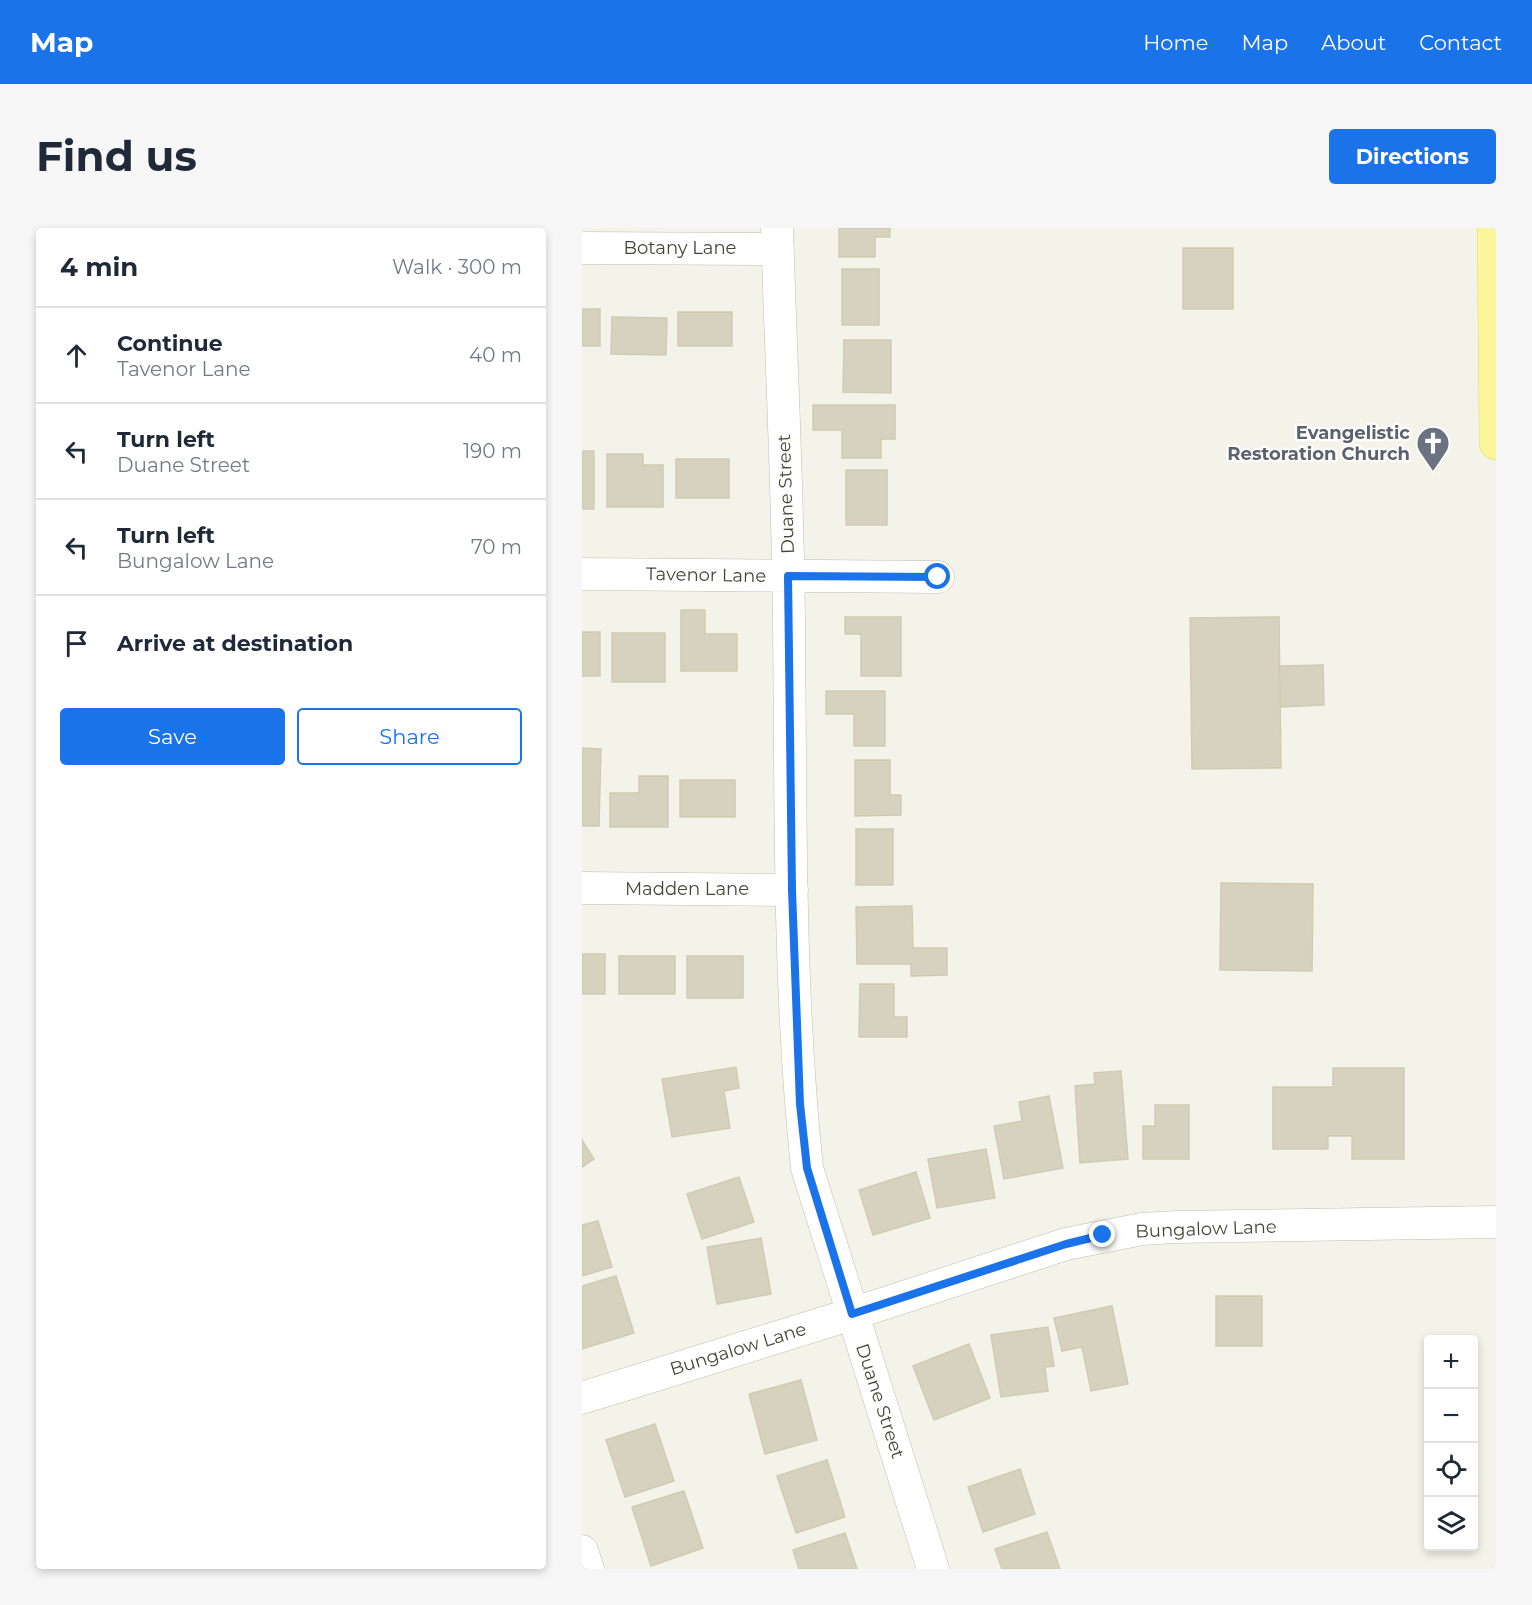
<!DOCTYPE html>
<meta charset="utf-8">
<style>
body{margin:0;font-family:Montserrat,sans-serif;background:#f6f6f7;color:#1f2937}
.controls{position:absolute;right:18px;bottom:18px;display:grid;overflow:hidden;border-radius:6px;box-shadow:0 3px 9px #0003}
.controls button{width:54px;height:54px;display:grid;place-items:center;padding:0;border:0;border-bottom:2px solid #e0e1e3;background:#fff;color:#1f2937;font:30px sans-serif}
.stop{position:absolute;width:18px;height:18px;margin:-14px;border:4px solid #1a73e8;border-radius:50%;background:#fff}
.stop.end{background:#1a73e8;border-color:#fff;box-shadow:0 2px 6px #0008}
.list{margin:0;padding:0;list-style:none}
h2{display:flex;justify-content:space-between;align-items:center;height:78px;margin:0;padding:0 24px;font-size:26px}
h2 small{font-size:20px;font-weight:400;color:#747a83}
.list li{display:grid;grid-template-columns:39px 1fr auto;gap:18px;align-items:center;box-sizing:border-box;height:96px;padding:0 24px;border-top:2px solid #e0e1e3}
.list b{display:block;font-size:22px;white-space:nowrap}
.list p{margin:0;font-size:20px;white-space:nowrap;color:#747a83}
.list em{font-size:20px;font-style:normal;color:#747a83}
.actions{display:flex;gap:12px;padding:18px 24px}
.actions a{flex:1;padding:14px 0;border:2px solid #1a73e8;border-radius:6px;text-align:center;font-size:21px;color:#1a73e8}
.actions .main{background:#1a73e8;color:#fff}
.icon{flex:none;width:33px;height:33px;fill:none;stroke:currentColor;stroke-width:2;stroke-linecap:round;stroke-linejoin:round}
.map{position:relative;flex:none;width:914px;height:1341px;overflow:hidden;border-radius:6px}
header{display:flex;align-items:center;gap:36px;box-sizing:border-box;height:84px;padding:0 30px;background:#1a73e8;color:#fff}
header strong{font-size:28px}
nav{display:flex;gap:33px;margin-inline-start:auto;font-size:21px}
.intro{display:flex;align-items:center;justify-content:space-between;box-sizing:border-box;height:144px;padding:0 36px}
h1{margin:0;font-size:42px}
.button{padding:15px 27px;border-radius:6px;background:#1a73e8;color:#fff;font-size:21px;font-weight:700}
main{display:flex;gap:36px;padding:0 36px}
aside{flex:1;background:#fff;border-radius:6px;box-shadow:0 3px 9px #0003}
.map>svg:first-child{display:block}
</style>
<header>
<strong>Map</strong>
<nav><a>Home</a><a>Map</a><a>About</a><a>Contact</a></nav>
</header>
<div class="intro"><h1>Find us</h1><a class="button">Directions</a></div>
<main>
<aside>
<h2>4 min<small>Walk · 300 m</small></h2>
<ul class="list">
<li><svg class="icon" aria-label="ahead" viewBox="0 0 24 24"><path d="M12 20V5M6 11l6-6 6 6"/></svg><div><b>Continue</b><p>Tavenor Lane</p></div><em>40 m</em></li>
<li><svg class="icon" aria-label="left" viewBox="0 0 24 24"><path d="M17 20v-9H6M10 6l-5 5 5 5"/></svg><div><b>Turn left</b><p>Duane Street</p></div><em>190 m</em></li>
<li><svg class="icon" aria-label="left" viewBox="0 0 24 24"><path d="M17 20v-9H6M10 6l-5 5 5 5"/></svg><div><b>Turn left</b><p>Bungalow Lane</p></div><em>70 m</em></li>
<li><svg class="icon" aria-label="arrive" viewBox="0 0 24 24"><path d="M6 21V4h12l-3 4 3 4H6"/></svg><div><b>Arrive at destination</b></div></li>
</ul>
<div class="actions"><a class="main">Save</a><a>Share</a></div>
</aside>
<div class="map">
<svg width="914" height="1341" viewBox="0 0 914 1341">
<rect width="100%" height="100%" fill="#f4f3e9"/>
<path fill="#d6d2bf" stroke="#d0cbb2" stroke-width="1.5" d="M257,0H308V9H293V29H257Z
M601,20H651V81H601Z
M260,41H297V97H260Z
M0,81H18V118H0Z
M96,84H150V118H96Z
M30,89L85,90L84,127L29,126Z
M262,112H309V165L261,164Z
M231,177H313V211H299V230H260V202H231Z
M0,223H12V281H0Z
M25,226H61V237H81V279H25Z
M94,231H147V270H94Z
M264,242H305V297H264Z
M99,382H123V406H155V443H99Z
M263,389H319V448H279V406H263Z
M697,389L699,540L610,541L608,390Z
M0,404H18V448H0Z
M30,405H83V454H30Z
M741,437L742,477L699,479L697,438Z
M244,463H303V518H272V486H244Z
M0,520L19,521L17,598H0Z
M273,532H308V567H319V587L273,588Z
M57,548H86V599H28V565H57Z
M98,552H153V589H98Z
M274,601H311V657H274Z
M639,655L731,656L730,743L638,742Z
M330,678L331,720H365V747L329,748V736H275L274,679Z
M0,726H23V766H0Z
M37,728H93V766H37Z
M105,728H161V770H105Z
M278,756H312V789H325V809H277Z
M154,839L157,860L142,863L148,900L90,909L80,851Z
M751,840H822V931H770V908H746V921H691V859H751Z
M539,843L546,931L498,935L493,858L513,856L512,845Z
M467,868L481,940L422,951L412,898L440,893L437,874Z
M573,877H607V931H561V898H573Z
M0,912L12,931L0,939Z
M404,921L413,970L355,980L346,931Z
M334,944L348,990L291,1007L277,962Z
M157,949L172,994L120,1011L105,966Z
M16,993L30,1039L0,1048V997Z
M179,1010L189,1066L135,1076L125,1019Z
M34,1048L52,1105L0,1121V1058Z
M634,1068H680V1118H634Z
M530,1078L546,1156L509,1163L500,1119L480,1123L472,1090Z
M466,1099L472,1138L463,1139L466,1163L419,1169L409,1107Z
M387,1116L408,1170L352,1192L331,1138Z
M219,1152L235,1212L183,1226L167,1166Z
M73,1196L92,1253L43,1269L24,1212Z
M245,1232L263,1289L214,1305L195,1248Z
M438,1241L453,1286L401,1304L386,1259Z
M102,1263L121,1320L69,1338L50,1279Z
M465,1304L478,1341H420L413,1321Z
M263,1305L275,1341H217L211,1322Z"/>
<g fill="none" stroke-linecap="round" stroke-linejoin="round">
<defs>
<path id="street" d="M195,0C199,132 206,265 207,397C209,578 206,760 225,940L351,1341
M0,20L196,21
M0,346L356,349
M0,660L210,662
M0,1170L270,1086L484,1016L560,1001L594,999L914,994
M0,1323L6,1341"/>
<path id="primary" d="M912,0L914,215"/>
</defs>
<use href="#street" stroke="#c0bdac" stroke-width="33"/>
<use href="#primary" stroke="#e1d96a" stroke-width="34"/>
<use href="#street" stroke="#fff" stroke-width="32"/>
<use href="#primary" stroke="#fcf69b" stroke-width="33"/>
</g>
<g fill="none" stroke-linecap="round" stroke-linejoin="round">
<path stroke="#1a73e8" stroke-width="8" d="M356,349L206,348L210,662L218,876L225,940L270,1086L484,1016L521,1007"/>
</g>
<defs>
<symbol id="church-pin" viewBox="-11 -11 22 30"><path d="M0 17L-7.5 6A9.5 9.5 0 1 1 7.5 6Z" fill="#6b7280" stroke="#fff"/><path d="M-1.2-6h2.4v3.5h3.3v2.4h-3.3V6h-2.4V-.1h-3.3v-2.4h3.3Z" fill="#fff"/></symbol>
</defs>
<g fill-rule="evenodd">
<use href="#church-pin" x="832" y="196" width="38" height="52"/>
</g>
<g text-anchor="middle" stroke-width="4.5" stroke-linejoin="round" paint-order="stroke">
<g font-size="18" fill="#484538" stroke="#fff">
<text x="98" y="26">Botany Lane</text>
<text transform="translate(204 266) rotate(-92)" y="6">Duane Street</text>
<text transform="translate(124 347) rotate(1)" y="6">Tavenor Lane</text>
<text x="105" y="667">Madden Lane</text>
<text transform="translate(624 1001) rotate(-2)" y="6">Bungalow Lane</text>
<text transform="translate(156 1121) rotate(-17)" y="6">Bungalow Lane</text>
<text transform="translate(298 1173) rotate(72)" y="6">Duane Street</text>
</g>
<g font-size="18" font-weight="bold" fill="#5b616d" stroke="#fff" text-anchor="end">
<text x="828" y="211">Evangelistic<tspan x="828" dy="21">Restoration Church</tspan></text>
</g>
</g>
</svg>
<div class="controls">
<button>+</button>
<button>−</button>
<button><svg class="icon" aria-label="locate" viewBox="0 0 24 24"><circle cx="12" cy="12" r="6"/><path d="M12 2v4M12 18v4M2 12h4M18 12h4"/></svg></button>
<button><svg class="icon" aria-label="layers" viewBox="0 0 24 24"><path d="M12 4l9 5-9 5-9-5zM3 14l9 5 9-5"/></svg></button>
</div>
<div class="stop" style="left:356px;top:349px"></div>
<div class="stop end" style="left:521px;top:1007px"></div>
</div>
</main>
